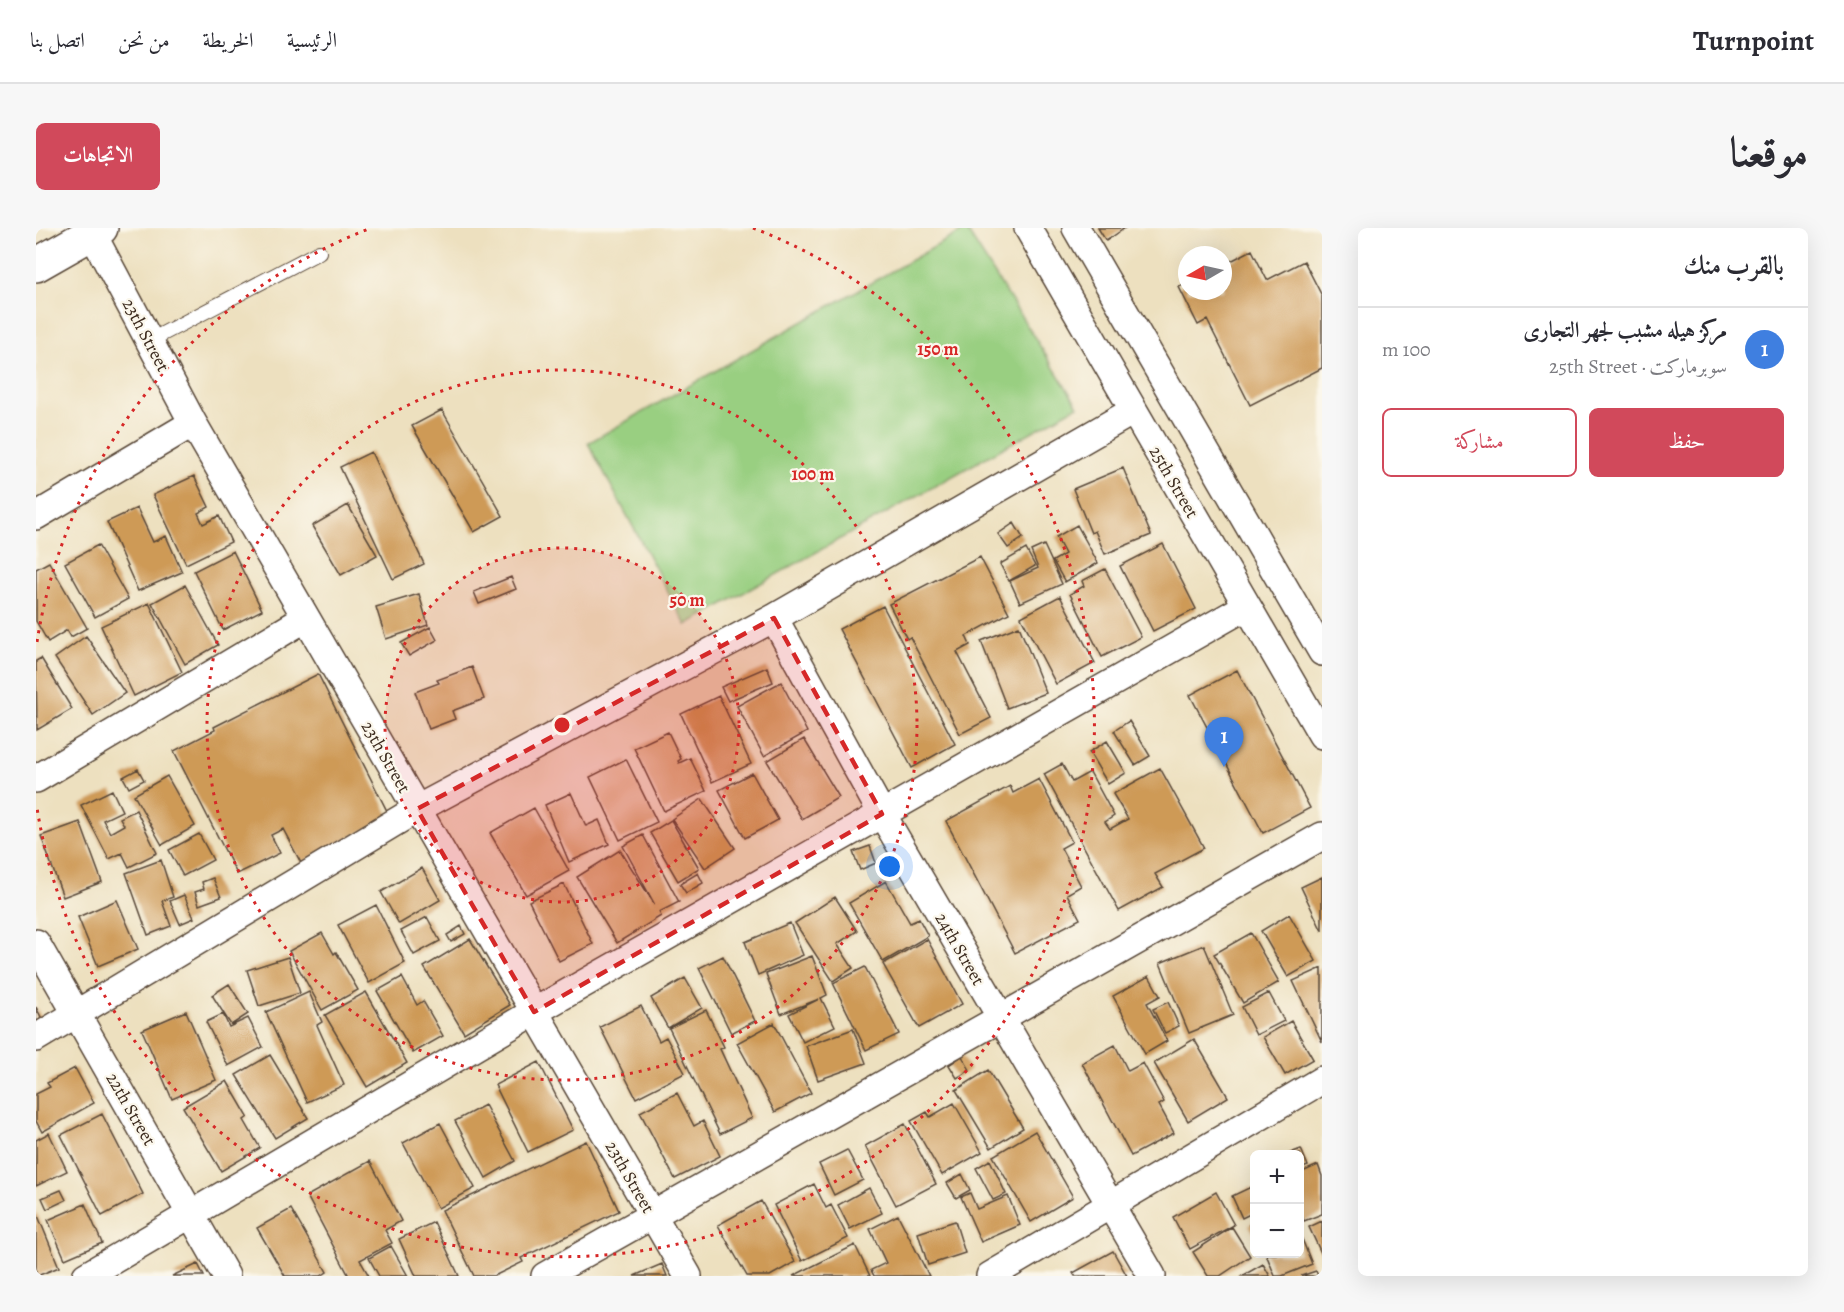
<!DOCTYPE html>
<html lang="ar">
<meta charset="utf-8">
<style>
body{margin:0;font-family:Alegreya,Amiri,serif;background:#f7f7f7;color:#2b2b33;direction:rtl}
.controls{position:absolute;right:18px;bottom:18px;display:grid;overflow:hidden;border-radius:9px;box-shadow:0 6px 24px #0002}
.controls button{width:54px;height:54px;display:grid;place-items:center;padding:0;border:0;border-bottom:2px solid #e1e1e2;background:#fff;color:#2b2b33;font:30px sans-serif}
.compass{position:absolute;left:1142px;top:18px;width:54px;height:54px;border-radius:50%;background:#fff;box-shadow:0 6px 24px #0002;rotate:261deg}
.you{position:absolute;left:854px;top:639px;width:21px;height:21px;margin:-15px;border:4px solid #fff;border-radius:50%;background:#1a73e8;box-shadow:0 0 0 9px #1a73e833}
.badge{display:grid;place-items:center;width:39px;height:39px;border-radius:50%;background:#d1495b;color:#fff;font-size:20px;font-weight:700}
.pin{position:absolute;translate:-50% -50px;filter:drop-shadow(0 2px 3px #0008)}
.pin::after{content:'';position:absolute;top:32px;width:21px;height:18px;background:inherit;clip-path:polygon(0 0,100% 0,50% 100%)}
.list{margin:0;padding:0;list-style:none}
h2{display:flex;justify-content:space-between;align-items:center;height:78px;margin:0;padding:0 24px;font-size:26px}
h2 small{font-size:20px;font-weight:400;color:#7c7c81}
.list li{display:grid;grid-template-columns:39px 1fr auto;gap:18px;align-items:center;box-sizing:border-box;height:84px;padding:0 24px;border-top:2px solid #e1e1e2}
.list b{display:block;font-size:22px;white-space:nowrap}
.list p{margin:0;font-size:20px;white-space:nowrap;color:#7c7c81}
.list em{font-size:20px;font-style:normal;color:#7c7c81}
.actions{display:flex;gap:12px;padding:18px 24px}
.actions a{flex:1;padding:14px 0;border:2px solid #d1495b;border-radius:9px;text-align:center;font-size:21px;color:#d1495b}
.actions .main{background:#d1495b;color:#fff}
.map{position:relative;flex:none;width:1286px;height:1048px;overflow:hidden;direction:ltr;border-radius:9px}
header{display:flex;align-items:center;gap:36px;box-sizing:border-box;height:84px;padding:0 30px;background:#fff;border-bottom:2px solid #e1e1e2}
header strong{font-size:28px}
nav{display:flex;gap:33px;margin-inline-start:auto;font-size:21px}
.intro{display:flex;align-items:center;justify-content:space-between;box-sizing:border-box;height:144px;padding:0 36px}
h1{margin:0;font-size:42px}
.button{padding:15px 27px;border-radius:9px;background:#d1495b;color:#fff;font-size:21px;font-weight:700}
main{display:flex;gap:36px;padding:0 36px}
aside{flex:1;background:#fff;border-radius:9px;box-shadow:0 6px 24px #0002}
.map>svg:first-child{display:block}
</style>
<header>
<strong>Turnpoint</strong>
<nav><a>الرئيسية</a><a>الخريطة</a><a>من نحن</a><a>اتصل بنا</a></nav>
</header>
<div class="intro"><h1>موقعنا</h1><a class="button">الاتجاهات</a></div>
<main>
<aside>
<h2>بالقرب منك<small></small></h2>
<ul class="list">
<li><span class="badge" style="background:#3f7fe0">1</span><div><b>مركز هيله مشبب لجهر التجارى</b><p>سوبرماركت · 25th Street</p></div><em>100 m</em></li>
</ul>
<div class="actions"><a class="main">حفظ</a><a>مشاركة</a></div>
</aside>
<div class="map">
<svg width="1286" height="1048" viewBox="0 0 1286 1048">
<rect width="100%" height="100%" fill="#fbf7ec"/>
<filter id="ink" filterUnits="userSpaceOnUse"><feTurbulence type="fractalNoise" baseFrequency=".0167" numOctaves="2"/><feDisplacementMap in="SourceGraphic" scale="12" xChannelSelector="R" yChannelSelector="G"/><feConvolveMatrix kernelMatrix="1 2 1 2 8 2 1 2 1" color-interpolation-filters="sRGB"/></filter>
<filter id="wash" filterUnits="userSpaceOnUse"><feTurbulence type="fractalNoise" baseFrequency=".008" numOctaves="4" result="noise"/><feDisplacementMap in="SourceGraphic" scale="24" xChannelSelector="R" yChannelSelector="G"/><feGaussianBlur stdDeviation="1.35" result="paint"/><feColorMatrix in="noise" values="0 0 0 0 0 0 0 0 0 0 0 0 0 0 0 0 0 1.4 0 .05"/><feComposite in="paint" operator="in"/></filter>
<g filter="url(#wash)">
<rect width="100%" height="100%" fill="#ede0bf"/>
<path fill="#99cf81" stroke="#6a7c50" stroke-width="1.5" d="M930,1L1042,178L650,397L552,215Z"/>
<g id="blocks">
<path fill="#ce9a57" d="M1062,0H1089L1070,13Z
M1216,22L1231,52L1268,33L1286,68V140L1214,177L1171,92L1162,97L1143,59L1151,55V63H1187V37Z
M406,182L467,288L438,304L376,198Z
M335,224L388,336L357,351L304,239Z
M1087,240L1115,307L1069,326L1059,303L1055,305L1037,261Z
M158,248L173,279L162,285L167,296L183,288L195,314L150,336L117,267Z
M312,277L341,327L305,347L276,298Z
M101,280L117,314L130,308L146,344L102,363L71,294Z
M978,295L987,310L972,320L962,306Z
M1041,297L1062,335L1029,354L1017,333L1029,326L1020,309Z
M1127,316L1160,381L1117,403L1084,338Z
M62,317L92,371L59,389L29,335Z
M1008,317L1026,356L984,375L974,353L1002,340L995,323Z
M990,321L999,338L973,353L964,336Z
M197,323L226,382L187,402L158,343Z
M944,329L973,385L930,408L934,417L921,424L955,490L924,506L874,409L871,411L853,376Z
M13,334L51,400L35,409L31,402L12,414L0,393V341Z
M1069,341L1105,409L1066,429L1034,366L1048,358L1046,353Z
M475,349L480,361L443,376L438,364Z
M149,357L182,417L149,436L116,375Z
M383,366L392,397L350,411L340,379Z
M1024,368L1059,435L1020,456L985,389Z
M113,375L146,444L98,468L65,398Z
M847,378L919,516L876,540L803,401Z
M983,398L1010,465L971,480L945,413Z
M394,399L401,412L373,428L365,415Z
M50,408L89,465L57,487L19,430Z
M5,430L36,481L1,502L0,433Z
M436,439L448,471L416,483L419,491L393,501L379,464L403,455L401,452Z
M731,439L737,454L692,473L685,459Z
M1201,442L1274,580L1227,605L1154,467Z
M282,446L354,589L265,635L247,601L235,607L244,625L201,646L138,523L179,502L178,499Z
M745,454L771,504L728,528L701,478Z
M683,468L715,536L676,554L645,486Z
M1093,493L1114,528L1099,537L1078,503Z
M632,504L645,531L642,533L643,535L654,530L670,563L628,583L598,520Z
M768,511L803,569L766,591L731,533Z
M1071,513L1090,545L1072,556L1053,524Z
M590,531L621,594L584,612L554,549Z
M1026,536L1036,554L1054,544L1078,588L1069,594L1074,601L1092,591L1077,566L1124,540L1168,620L1119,646L1127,659L1083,683L1008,546Z
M102,541L108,552L93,560L87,549Z
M716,545L742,592L709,610L683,562Z
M131,548L159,598L126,617L98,567Z
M1003,551L1036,614L1025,620L1045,658L1031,666L1044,691L979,725L910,593L974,558L977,565Z
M76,562L86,583L67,592L74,605L88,597L84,590L100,582L121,625L93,639L86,625L73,631L45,577Z
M535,565L550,598L563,592L573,616L533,634L509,577Z
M666,571L699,620L669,640L636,591Z
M498,580L533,643L490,667L454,605Z
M635,592L663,640L642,653L614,605Z
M44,594L66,654L27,669L5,608Z
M163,606L177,632L147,648L133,622Z
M607,607L643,674L623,684L625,688L581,715L541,649L584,622L619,677L587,618Z
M834,618L840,635L824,642L817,624Z
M125,632L137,669L126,673L135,698L112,707L90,645Z
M386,640L404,672L363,696L345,664Z
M662,645L667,655L650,665L644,656Z
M1286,649V703L1265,659Z
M177,650L185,669L163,677L159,664L168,661L166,654Z
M850,653L874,695L883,691L892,708L847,734L813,675Z
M528,656L557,716L523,733L493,673Z
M148,667L158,690L144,696L134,673Z
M799,669L821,703L801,716L817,740L797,753L759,695Z
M81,672L102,721L62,738L42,689Z
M340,677L369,735L333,755L302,697Z
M1253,686L1280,733L1252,749L1225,703Z
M391,689L404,713L378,727L365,703Z
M754,695L767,727L722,747L709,714Z
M425,698L429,706L415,714L411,707Z
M286,705L298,726L300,724L322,762L286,782L253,723Z
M1215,705L1243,754L1207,775L1178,726Z
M434,711L474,777L428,805L388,739Z
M891,711L926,776L883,800L847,736Z
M1168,717L1197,787L1153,805L1124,735Z
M687,728L719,793L695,805L663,740Z
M776,728L791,767L785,770L799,798L767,814L753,786L783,771L745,786L730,746Z
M252,729L264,765L223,778L211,742Z
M829,739L863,806L830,822L797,755Z
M1286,740V814L1257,753Z
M1113,748L1124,768L1111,775L1131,813L1109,826L1077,768Z
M366,749L381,777L387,773L407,808L377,825L341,763Z
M649,750L666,780L632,800L615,770Z
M193,756L212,786L195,797L176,767Z
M273,764L286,794L281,797L308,857L271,874L230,784Z
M330,764L371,835L331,859L289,787Z
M1233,765L1248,793L1220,807L1206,779Z
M1132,774L1143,798L1129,805L1117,781Z
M605,778L623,813L630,809L649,845L600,870L564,799Z
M0,779L6,791L0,794Z
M670,782L688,819L684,821L716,890L684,906L633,800Z
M150,783L180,852L136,871L106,802Z
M187,786L193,799L212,790L227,819L192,838L170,794Z
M1255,793L1277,831L1249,847L1227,809Z
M738,795L775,865L739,884L701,815Z
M817,801L830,835L782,852L770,818Z
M1158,811L1192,869L1152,893L1118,835Z
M1079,817L1092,843L1107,835L1128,874L1123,877L1138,905L1095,928L1046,835Z
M234,827L272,890L239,910L200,847Z
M926,828L934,842L921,850L913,837Z
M503,834L537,902L492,924L459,857Z
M39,840L58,875L6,904L0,893V866L14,859L11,855Z
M952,842L987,900L955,920L920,862Z
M191,853L212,889L208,892L224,920L185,943L147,879Z
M641,865L658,898L667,893L684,928L639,951L604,884Z
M918,875L946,924L906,947L875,893L891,884L894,889Z
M449,877L479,933L450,950L419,893Z
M66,886L107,966L66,988L25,907Z
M404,895L439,960L402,980L367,915Z
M869,896L900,956L860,977L829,918Z
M999,903L1037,969L995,994L957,928Z
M13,905L31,943L0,958V912Z
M550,913L583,983L485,1030L487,1034L458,1048H438L406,982Z
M1265,921L1272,938L1264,941V926H1252Z
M811,922L827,952L798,967L783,936Z
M954,932L970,966L957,972L940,940Z
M334,933L365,993L349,1002L356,1015L324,1032L333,1048H313L271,968Z
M1282,937L1286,948V986L1268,993L1264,982V945Z
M926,946L934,962L920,970L911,955Z
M778,956L790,980L795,977L812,1010L766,1033L738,977Z
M1215,959L1218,967V984L1206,990L1196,968Z
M833,960L846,985L814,1001L802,977Z
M25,962L30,972L11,981L6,970Z
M1180,964L1198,997L1154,1021L1137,989Z
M934,965L941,981L972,968L984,997L945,1014L925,969Z
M725,973L759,1034L734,1048H711L682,997Z
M49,976L66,1015L29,1031L12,992Z
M255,981L291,1044L285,1048H249L221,1000Z
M0,983L23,1039L1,1048H0Z
M862,987L893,1048H838L835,1042L850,1035L834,1001Z
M919,993L929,1025L892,1037L882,1005Z
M1218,993V1006L1213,997Z
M1286,993V1027L1273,999Z
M398,994L423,1048H380L363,1011Z
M1196,999L1214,1028L1184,1048H1172L1157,1024Z
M1266,1011L1276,1036L1246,1048H1239L1230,1026H1263L1264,1012Z
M819,1017L834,1048H757Z
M355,1018L372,1048H343L333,1030Z
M1077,1023L1091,1048H1039L1037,1045Z
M162,1036L168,1048H136Z
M626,1036L631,1048H598Z
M1227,1036L1234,1048H1206Z
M1280,1043L1282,1048H1265Z"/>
</g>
</g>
<g filter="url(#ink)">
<use href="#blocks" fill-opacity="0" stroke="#564536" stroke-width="1.5"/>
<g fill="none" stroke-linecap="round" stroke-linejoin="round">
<defs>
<path id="lane" d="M113,113L283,24"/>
<path id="street" d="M992,0L1286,507
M1040,0L1286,424
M56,5L157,195L652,1048
M0,288L157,195
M738,390L846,586L1116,1048
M0,551L270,390
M0,715L190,1048
M0,810L381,581L738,390L1097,183
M50,1048L498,784L1211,378
M509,1048L1286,608
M954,1048L1286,852"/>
<path id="secondary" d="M0,37L65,0"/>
</defs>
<use href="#lane" stroke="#564536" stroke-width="16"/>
<use href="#street" stroke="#564536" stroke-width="30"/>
<use href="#secondary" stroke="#564536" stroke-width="36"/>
<use href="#lane" stroke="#fff" stroke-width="14"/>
<use href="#street" stroke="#fff" stroke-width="27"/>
<use href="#secondary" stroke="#fff" stroke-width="33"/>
</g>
</g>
<path fill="#d62828" fill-opacity="0.2" stroke="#d62828" stroke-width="4.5" stroke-dasharray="12 8" stroke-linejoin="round" d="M738,390L846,586L498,784L381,581Z"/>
<circle cx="526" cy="497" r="177" fill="#d62828" fill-opacity=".12"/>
<g fill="none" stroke="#d62828" stroke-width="3" stroke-dasharray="3 6">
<circle cx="526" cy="497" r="177"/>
<circle cx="526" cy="497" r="355"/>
<path d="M1 414A532 532 0 0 1 335 0M717 0A532 532 0 1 1 1 580"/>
</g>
<g text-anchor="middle" stroke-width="4.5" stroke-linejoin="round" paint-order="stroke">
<g font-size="18" fill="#3b2a1e" stroke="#fbf7ec">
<text transform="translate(110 107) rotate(62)" y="6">23th Street</text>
<text transform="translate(1138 254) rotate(60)" y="6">25th Street</text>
<text transform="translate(350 529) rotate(60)" y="6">23th Street</text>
<text transform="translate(924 721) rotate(60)" y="6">24th Street</text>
<text transform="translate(95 881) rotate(60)" y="6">22th Street</text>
<text transform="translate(594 949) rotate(60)" y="6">23th Street</text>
</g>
</g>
<circle cx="526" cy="497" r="9" fill="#d62828" stroke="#fbf7ec" stroke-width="3"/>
<g font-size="18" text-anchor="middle" font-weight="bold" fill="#d62828" stroke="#fbf7ec" stroke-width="4.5" stroke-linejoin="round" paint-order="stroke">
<text x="902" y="127">150 m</text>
<text x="777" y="252">100 m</text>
<text x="651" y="378">50 m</text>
</g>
</svg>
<div class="controls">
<button>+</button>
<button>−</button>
</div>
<svg class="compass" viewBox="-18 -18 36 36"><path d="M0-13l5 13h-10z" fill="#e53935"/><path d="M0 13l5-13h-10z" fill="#7c7c81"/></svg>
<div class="you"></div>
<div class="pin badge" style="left:1188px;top:539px;background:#3f7fe0">1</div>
</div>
</main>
